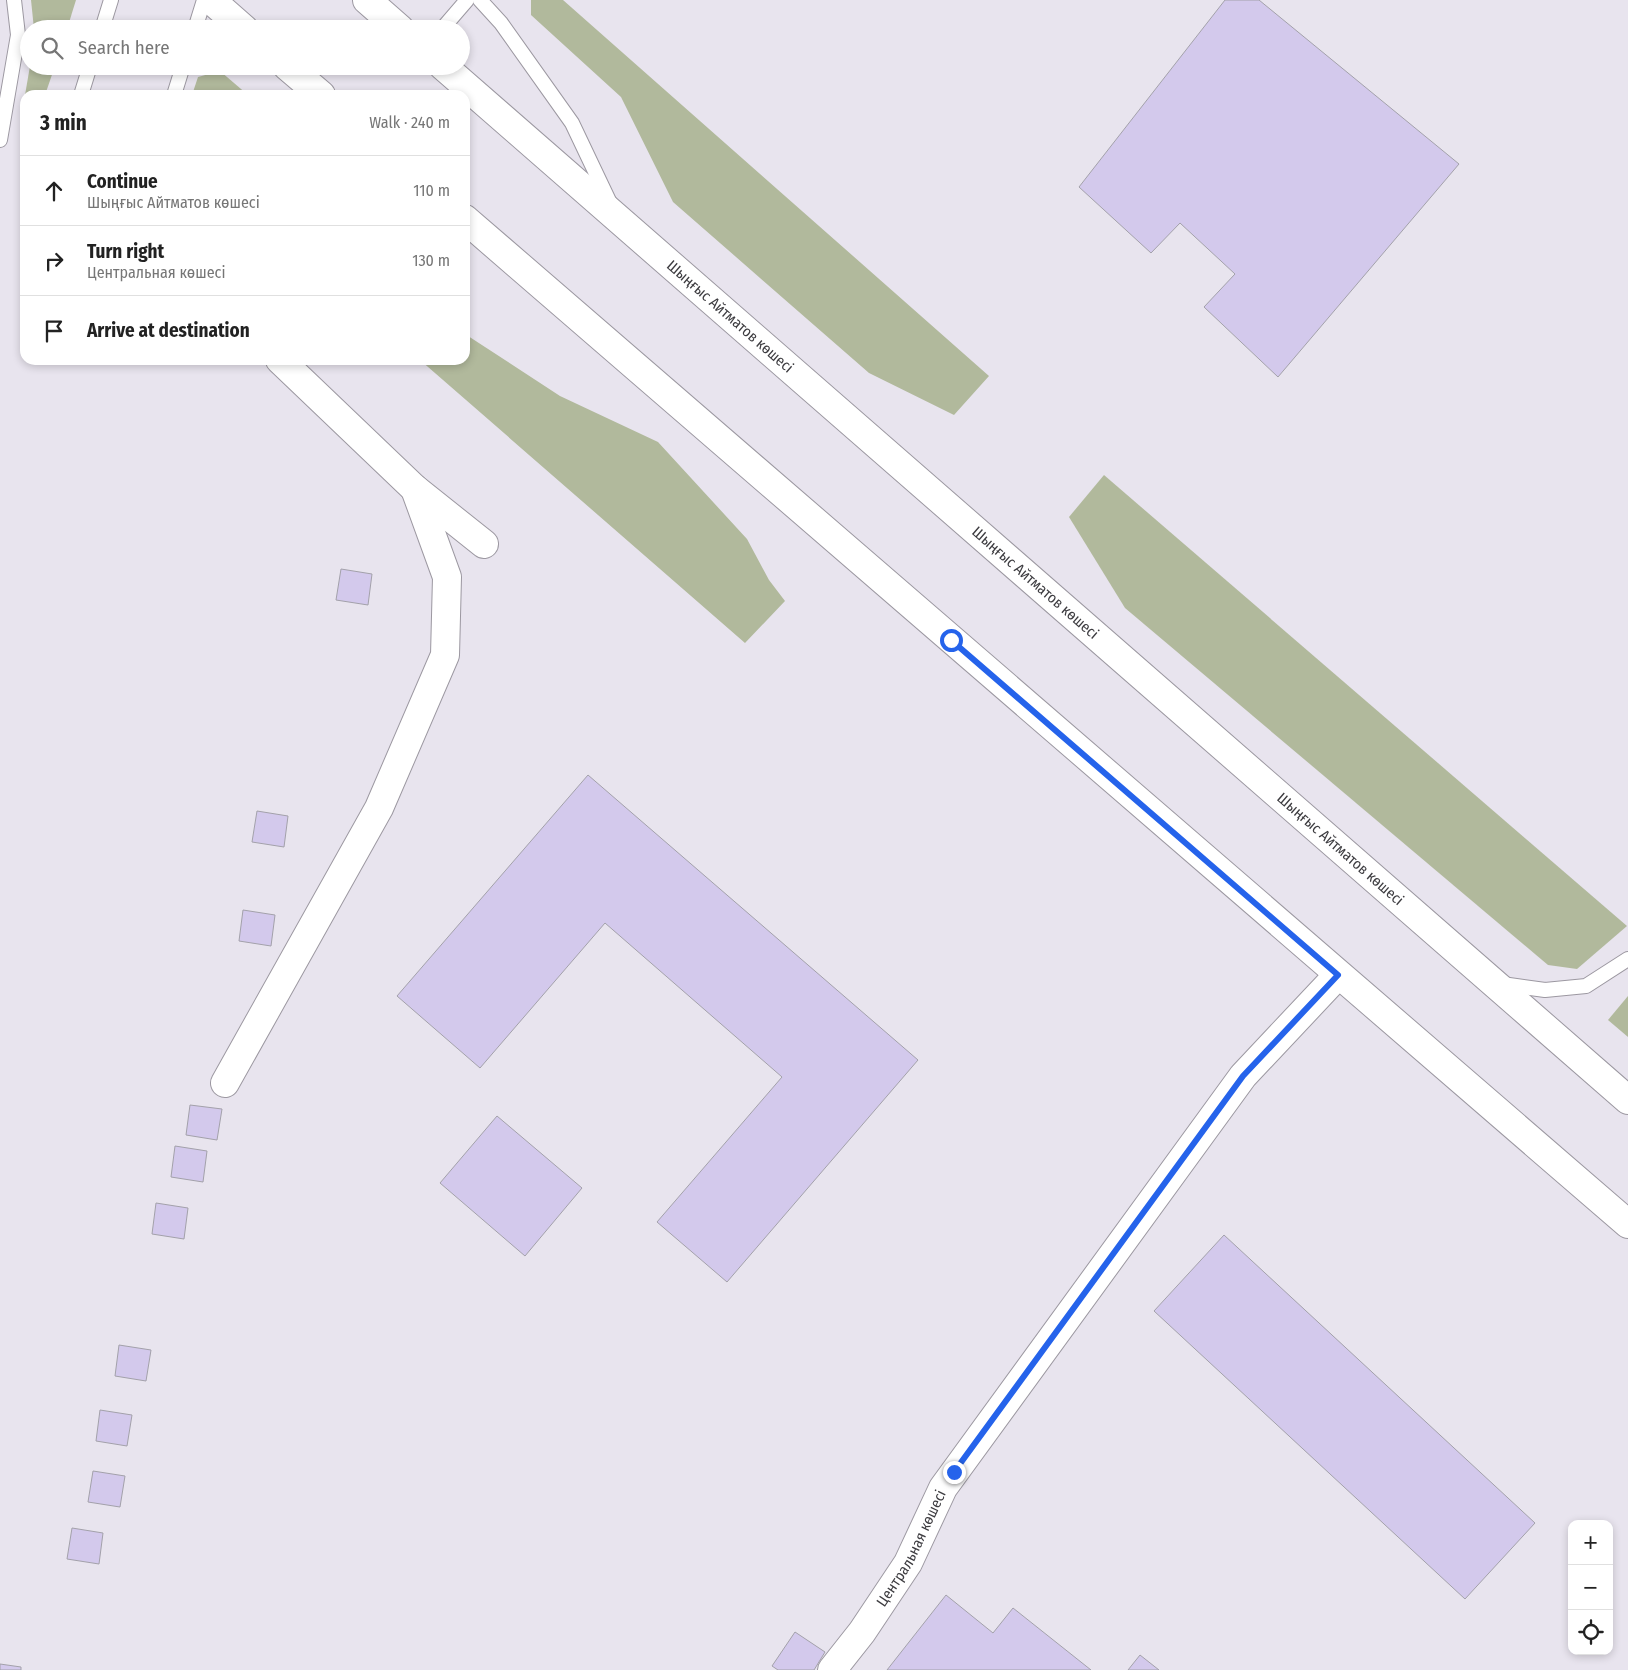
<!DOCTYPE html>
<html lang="en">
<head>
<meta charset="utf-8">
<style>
  body { margin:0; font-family:"Fira Sans Condensed",sans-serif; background:#f6f6f6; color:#222 }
  .controls { position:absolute; right:15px; bottom:15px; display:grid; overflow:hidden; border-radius:10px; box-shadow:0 2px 8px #0003 }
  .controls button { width:45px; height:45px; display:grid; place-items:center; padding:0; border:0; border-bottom:1px solid #e0e0e0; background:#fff; color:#222; font:25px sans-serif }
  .stop { position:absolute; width:15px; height:15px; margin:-11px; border:4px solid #2563eb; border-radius:50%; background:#fff }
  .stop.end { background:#2563eb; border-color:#fff; box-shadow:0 1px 5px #0008 }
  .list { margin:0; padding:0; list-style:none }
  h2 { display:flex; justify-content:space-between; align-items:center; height:65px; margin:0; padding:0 20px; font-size:21px }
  h2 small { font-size:16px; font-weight:400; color:#767676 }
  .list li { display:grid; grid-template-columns:32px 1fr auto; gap:15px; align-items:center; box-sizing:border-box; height:70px; padding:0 20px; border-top:1px solid #e0e0e0 }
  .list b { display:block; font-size:19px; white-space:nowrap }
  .list p { margin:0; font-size:16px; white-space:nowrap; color:#767676 }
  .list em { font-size:16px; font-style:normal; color:#767676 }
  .icon { flex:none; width:28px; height:28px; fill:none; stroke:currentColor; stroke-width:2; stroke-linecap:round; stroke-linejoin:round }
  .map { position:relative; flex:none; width:1628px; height:1670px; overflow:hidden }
  .search { position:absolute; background:#fff; box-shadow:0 2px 8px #0003; left:20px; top:20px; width:450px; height:55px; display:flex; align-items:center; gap:12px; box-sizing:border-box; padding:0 18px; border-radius:28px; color:#767676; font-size:19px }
  .panel { position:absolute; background:#fff; box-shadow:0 2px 8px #0003; left:20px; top:90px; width:450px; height:275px; border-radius:15px }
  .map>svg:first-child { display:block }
</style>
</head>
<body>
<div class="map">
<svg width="1628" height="1670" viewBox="0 0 1628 1670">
  <rect width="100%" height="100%" fill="#e8e4ee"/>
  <g fill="#b1b99c">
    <path d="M31,0H76L67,29H34Z"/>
    <path d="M531,0H563L989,376L954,415L869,373L673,202L621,97L531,15Z"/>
    <path d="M30,66H55L45,95H25Z"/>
    <path d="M220,71L248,95H192L198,77Z"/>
    <path d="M465,334L560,396L658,442L747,539L769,580L785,601L745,643L420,360H465Z"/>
    <path d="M1104,475L1627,926L1577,969L1548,965L1125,608L1069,517Z"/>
    <path d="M1628,996V1037L1608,1020Z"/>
  </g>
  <g fill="#d3c9ec" stroke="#a3a1aa">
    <path d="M1225,0H1259L1459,164L1278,377L1204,307L1235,274L1180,223L1151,253L1079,187Z"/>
    <path d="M341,569L372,574L368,605L336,600Z"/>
    <path d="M588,775L918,1060L727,1282L657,1222L782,1077L605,923L480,1068L397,996Z"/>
    <path d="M257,811L288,816L284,847L252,842Z"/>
    <path d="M243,910L275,915L271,946L239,941Z"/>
    <path d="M190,1105L222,1109L217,1140L186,1135Z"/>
    <path d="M497,1116L582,1188L525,1256L440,1183Z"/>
    <path d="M175,1146L207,1151L203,1182L171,1177Z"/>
    <path d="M156,1203L188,1208L184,1239L152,1234Z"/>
    <path d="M1224,1235L1535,1523L1465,1599L1154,1311Z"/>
    <path d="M119,1345L151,1350L146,1381L115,1376Z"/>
    <path d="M100,1410L132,1415L127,1446L96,1441Z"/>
    <path d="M93,1471L125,1476L120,1507L88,1502Z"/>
    <path d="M72,1528L103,1533L99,1564L67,1559Z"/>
    <path d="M946,1595L993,1633L1013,1608L1091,1670H887Z"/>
    <path d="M795,1632L825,1652L814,1670H778L772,1666Z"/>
    <path d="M1140,1655L1159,1670H1128Z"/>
    <path d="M0,1664L21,1667V1670H0Z"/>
  </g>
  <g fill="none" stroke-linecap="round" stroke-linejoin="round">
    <g stroke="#9c98a1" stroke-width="16">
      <g id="lane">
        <path d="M480,0L501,23L572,123L610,203"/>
        <path d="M102,29L111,0"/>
        <path d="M195,29L204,0"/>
        <path d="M442,29L467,0"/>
        <path d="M81,95L90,66"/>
        <path d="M174,95L183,66"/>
        <path d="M0,140L18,35L14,0"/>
        <path d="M1502,984L1545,990L1586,986L1628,959"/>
      </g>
    </g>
    <g stroke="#9c98a1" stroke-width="30">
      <g id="street">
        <path d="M280,360L415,489L484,544"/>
        <path d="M225,1083L379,808L445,655L447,577L415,489"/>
        <path id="s1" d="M832,1670L862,1632L908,1563L943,1488L1243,1076L1338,975"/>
      </g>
    </g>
    <g stroke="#9c98a1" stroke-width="30">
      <g id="secondary">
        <path d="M211,0L244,29"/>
        <path d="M367,0L400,29"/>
        <path d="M287,66L321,95"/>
        <path id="s2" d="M443,66L1628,1100"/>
        <path d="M465,219L1628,1224"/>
      </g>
    </g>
    <use href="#lane" stroke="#fff" stroke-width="14"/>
    <use href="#street" stroke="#fff" stroke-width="28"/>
    <use href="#secondary" stroke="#fff" stroke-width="28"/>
  </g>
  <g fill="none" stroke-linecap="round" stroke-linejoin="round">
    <path stroke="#2563eb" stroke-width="6" d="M951,640L1338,975L1243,1076L954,1472"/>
  </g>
  <g text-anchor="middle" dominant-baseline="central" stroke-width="4.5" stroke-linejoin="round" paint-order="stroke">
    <g font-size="15" fill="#3d3c40" stroke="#fff">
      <text stroke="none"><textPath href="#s2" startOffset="381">Шыңғыс Айтматов көшесі</textPath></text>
      <text stroke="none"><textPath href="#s2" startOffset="786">Шыңғыс Айтматов көшесі</textPath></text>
      <text stroke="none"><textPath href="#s2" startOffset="1191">Шыңғыс Айтматов көшесі</textPath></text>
      <text stroke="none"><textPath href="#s1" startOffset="146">Центральная көшесі</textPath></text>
    </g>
  </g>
</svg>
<div class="controls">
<button>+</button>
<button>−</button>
<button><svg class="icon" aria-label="locate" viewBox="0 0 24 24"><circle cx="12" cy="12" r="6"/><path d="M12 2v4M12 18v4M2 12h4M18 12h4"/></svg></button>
</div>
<div class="stop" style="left:951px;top:640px"></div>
<div class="stop end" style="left:954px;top:1472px"></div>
<div class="search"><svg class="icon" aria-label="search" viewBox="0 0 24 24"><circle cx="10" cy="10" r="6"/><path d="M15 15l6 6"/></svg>Search here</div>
<section class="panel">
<h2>3 min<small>Walk · 240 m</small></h2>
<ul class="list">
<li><svg class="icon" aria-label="ahead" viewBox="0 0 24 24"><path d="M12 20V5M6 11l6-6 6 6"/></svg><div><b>Continue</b><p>Шыңғыс Айтматов көшесі</p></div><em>110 m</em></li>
<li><svg class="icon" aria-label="right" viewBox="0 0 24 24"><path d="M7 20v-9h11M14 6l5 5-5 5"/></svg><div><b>Turn right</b><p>Центральная көшесі</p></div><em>130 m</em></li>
<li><svg class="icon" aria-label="arrive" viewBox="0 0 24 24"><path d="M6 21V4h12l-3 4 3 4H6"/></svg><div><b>Arrive at destination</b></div></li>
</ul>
</section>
</div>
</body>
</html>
